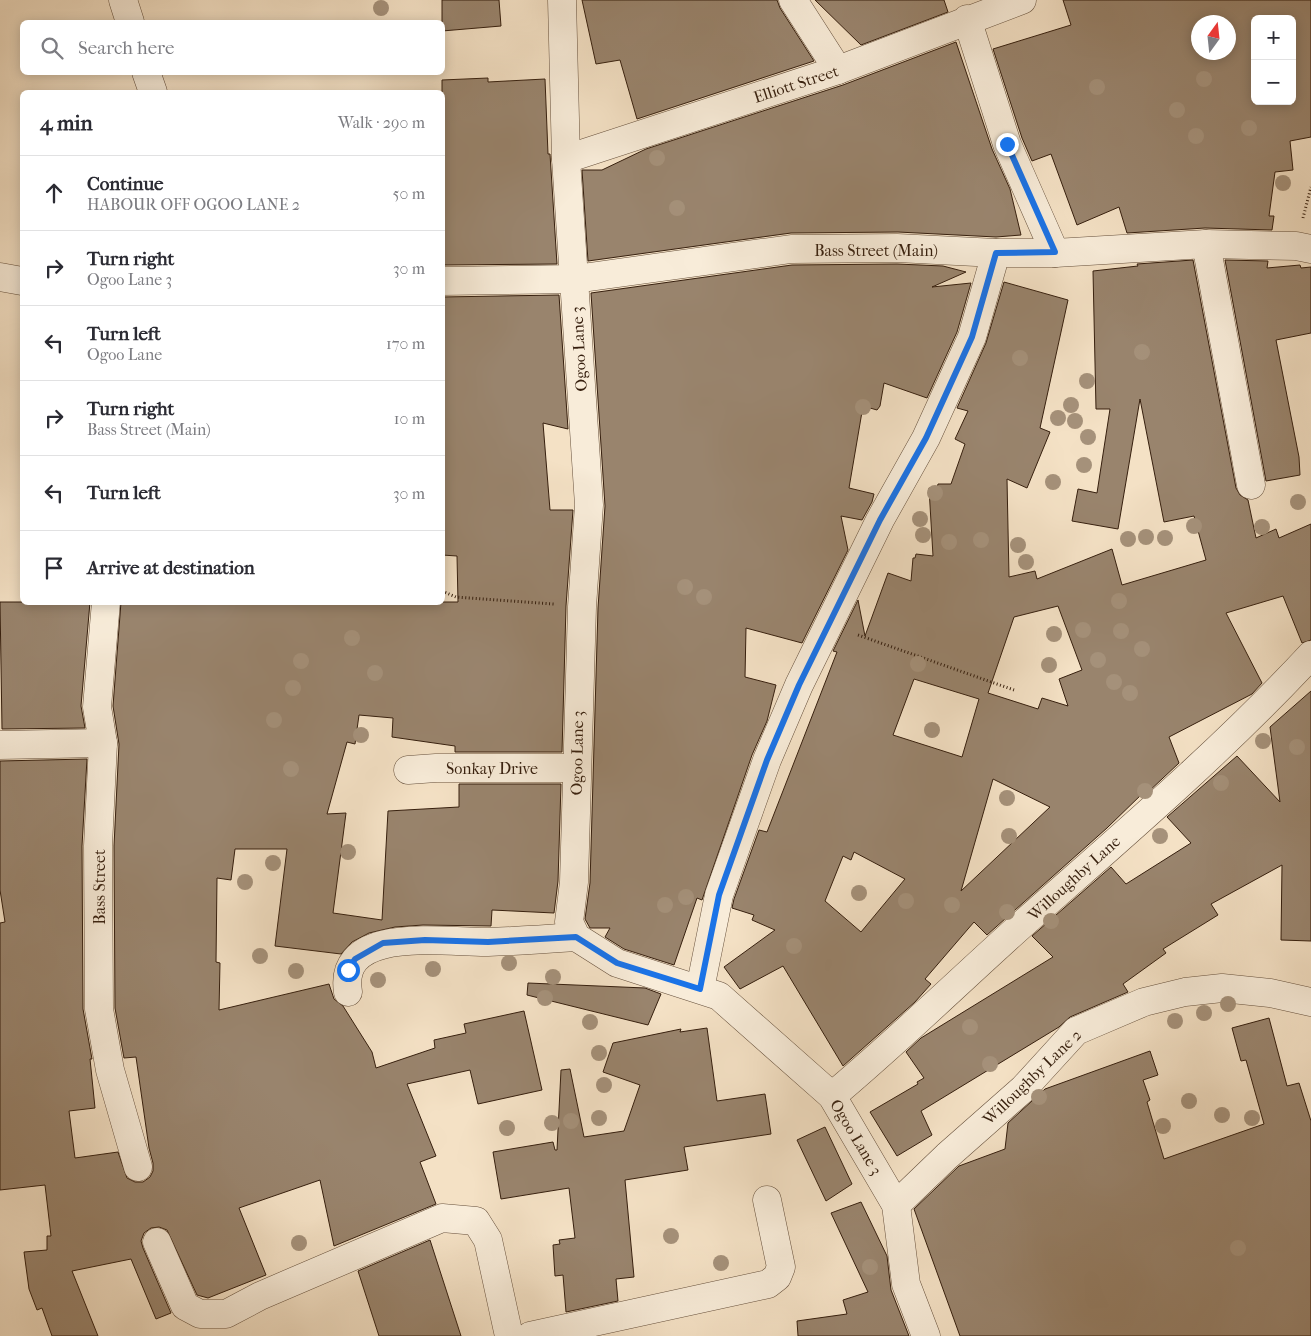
<!DOCTYPE html>
<html lang="en">
<head>
<meta charset="utf-8">
<style>
  body { margin:0; font-family:"IM FELL French Canon",serif; background:#f2f2f3; color:#2b2b33 }
  .controls { position:absolute; right:15px; top:15px; display:grid; overflow:hidden; border-radius:8px; box-shadow:0 2px 12px #0003 }
  .controls button { width:45px; height:45px; display:grid; place-items:center; padding:0; border:0; border-bottom:1px solid #e1e1e2; background:#fff; color:#2b2b33; font:25px sans-serif }
  .compass { position:absolute; left:1191px; top:15px; width:45px; height:45px; border-radius:50%; background:#fff; box-shadow:0 2px 12px #0003; rotate:15deg }
  .stop { position:absolute; width:15px; height:15px; margin:-11px; border:4px solid #1a73e8; border-radius:50%; background:#fff }
  .stop.end { background:#1a73e8; border-color:#fff; box-shadow:0 1px 5px #0008 }
  .list { margin:0; padding:0; list-style:none }
  h2 { display:flex; justify-content:space-between; align-items:center; height:65px; margin:0; padding:0 20px; font-size:21px }
  h2 small { font-size:16px; font-weight:400; color:#7c7c81 }
  .list li { display:grid; grid-template-columns:32px 1fr auto; gap:15px; align-items:center; box-sizing:border-box; height:75px; padding:0 20px; border-top:1px solid #e1e1e2 }
  .list b { display:block; font-size:19px; white-space:nowrap }
  .list p { margin:0; font-size:16px; white-space:nowrap; color:#7c7c81 }
  .list em { font-size:16px; font-style:normal; color:#7c7c81 }
  .icon { flex:none; width:28px; height:28px; fill:none; stroke:currentColor; stroke-width:2; stroke-linecap:round; stroke-linejoin:round }
  .map { position:relative; flex:none; width:1311px; height:1336px; overflow:hidden }
  .search { position:absolute; background:#fff; box-shadow:0 2px 12px #0003; left:20px; top:20px; width:425px; height:55px; display:flex; align-items:center; gap:12px; box-sizing:border-box; padding:0 18px; border-radius:8px; color:#7c7c81; font-size:19px }
  .panel { position:absolute; background:#fff; box-shadow:0 2px 12px #0003; left:20px; top:90px; width:425px; height:515px; border-radius:8px }
  .map>svg:first-child { display:block }
</style>
</head>
<body>
<div class="map">
<svg width="1311" height="1336" viewBox="0 0 1311 1336">
  <rect width="100%" height="100%" fill="#f4e1c5"/>
  <filter id="stains"><feTurbulence type="fractalNoise" baseFrequency=".004" numOctaves="4"/><feColorMatrix values="0 0 0 0 .2 0 0 0 0 .09 0 0 0 0 .02 0 0 0 .5 -.17"/></filter>
  <radialGradient id="worn" r=".72"><stop offset=".6" stop-color="#630" stop-opacity="0"/><stop offset="1" stop-color="#630" stop-opacity=".3"/></radialGradient>
  <g fill="#99846d" stroke="#361f0e" fill-rule="evenodd">
    <path d="M442,0H499L501,26L442,31Z"/>
    <path d="M582,0H777L780,8L814,61L637,119L620,60L596,64Z"/>
    <path d="M815,0H944L948,12L861,45Z"/>
    <path d="M1063,0H1311V137L1290,141L1293,170L1275,172L1269,216H1274L1272,230L1205,228L1127,233L1119,207L1077,225L1051,154L1032,161L1022,138L993,49L1071,25ZM1255,19H1292V101H1255ZM1198,22H1228V52H1198Z"/>
    <path d="M956,42L992,149L1010,189L1021,235L996,237L898,232L791,233L588,261L582,170H602L646,149L843,85Z"/>
    <path d="M488,78V82L545,79L548,154H550L557,264L442,265V80Z"/>
    <path d="M1193,260L1236,488L1240,495L1248,500L1256,538L1276,529L1279,538L1311,524V640L1302,643L1283,596L1226,613L1262,683L1252,694L1169,737L1179,763L1146,794L1144,792L1107,828L987,935L974,922L925,979L931,984L915,1002L843,1066L783,966L740,989L724,967L775,930L752,920L754,915L732,908L734,899L759,830L767,832L837,652L833,651L858,600L865,636L888,573L911,581L913,558H915L916,554L933,556L929,488H937L938,484H951L965,444L955,439L968,411L957,408L986,343L1004,282L1068,300L1040,428L1050,432L1027,488L1007,479L1009,577L1035,571L1037,579L1112,549L1122,585L1206,560L1194,516L1164,522L1140,399L1118,529L1072,521L1078,489L1097,493L1110,409H1096L1093,271L1138,266L1137,264ZM1058,606L1082,670L1059,679L1068,706L1042,698L1038,709L988,693L1014,617ZM914,679L979,699L962,757L893,735ZM993,779L1050,807L961,891ZM854,852L905,879L861,932L825,901L843,856L851,860Z"/>
    <path d="M1225,260L1268,261L1267,268L1300,265L1301,268L1311,267V333L1276,340L1299,457L1300,475L1266,481Z"/>
    <path d="M897,264L943,266L966,272L932,287L971,283L957,332L927,398L884,383L880,406L877,410L863,406L849,488L874,494L872,502L862,520L841,516L848,550L802,643L746,628L745,677L776,685L767,721L752,755L702,900L697,898L674,965L624,949L605,937L610,928H590L585,919L590,883L598,608L605,506L591,293L792,265Z"/>
    <path d="M559,295L568,429L543,423L550,510H573L566,606L562,752H455V746L392,737L393,718L359,715L355,744L347,742L327,814L346,813L333,913L382,920L388,811L459,807V784H561L558,881L554,913L492,910L491,926L423,925L395,927L369,933L352,942L341,954L275,946L287,849H235L231,880L217,878L216,962L220,963L219,1010L329,984L334,999L343,1006L372,1052L376,1068L435,1048L434,1040L466,1033L464,1024L524,1011L542,1090L478,1104L470,1070L407,1084L436,1156L420,1162L436,1204L334,1246L320,1180L239,1208L266,1275L208,1298L197,1295L167,1230L159,1227L151,1228L144,1233L141,1241L143,1248L171,1313L156,1319L131,1259L72,1271L98,1336H52L42,1308L37,1310L29,1289L24,1252L47,1250V1236H51L45,1185L0,1190V923L5,922L0,890V761L87,759L82,846L83,1009L92,1059H90L95,1108L69,1111L75,1158L118,1152L127,1178L135,1182H143L150,1177L153,1171V1163L149,1148L136,1057L124,1058L115,1008L114,846L119,744L113,706L121,602H458L457,556L442,555V297Z"/>
    <path d="M0,602H90L81,706L85,728L2,729Z"/>
    <path d="M1311,691V941L1281,940L1282,865L1211,904L1218,915L1163,949L1166,953L1123,984L1128,992L1070,1017L1059,1027L921,1111L932,1135L897,1156L870,1112L918,1084L917,1082L924,1078L906,1052L921,1038L1053,957L1032,936L1111,867L1126,884L1191,843L1167,817L1237,756L1280,802L1270,727Z"/>
    <path d="M528,983L645,988L661,994L648,1025L527,995Z"/>
    <path d="M1269,1018L1287,1086L1299,1083L1311,1121V1336H960L914,1209L959,1166L1005,1149L1008,1123L1045,1089L1150,1051L1158,1075L1143,1080L1150,1100L1147,1102L1164,1159L1264,1124L1246,1060L1241,1061L1232,1028Z"/>
    <path d="M707,1028L717,1101L765,1094L771,1134L684,1147L688,1170L625,1180L634,1277L616,1279L618,1301L566,1312L563,1275L555,1276L553,1245L560,1244L559,1240L575,1238L569,1188L501,1199L493,1152L553,1142L555,1150H557L561,1070L570,1069L584,1137L624,1131L640,1085L603,1072L613,1043L681,1029L680,1032Z"/>
    <path d="M825,1127L852,1184L826,1201L797,1140Z"/>
    <path d="M861,1202L887,1256L891,1290L909,1336H798L797,1321L847,1314L843,1300L868,1292L831,1213Z"/>
    <path d="M430,1240L461,1336H379L358,1271Z"/>
  </g>
  <g fill="none" stroke-linecap="round" stroke-linejoin="round">
    <g stroke="#66503c" stroke-width="29">
      <g id="minor">
        <path d="M123,0L130,22"/>
        <path d="M562,0L566,159L589,505L582,607L574,882L569,922L576,937L617,963L719,996L832,1096L896,1205L906,1284L926,1336"/>
        <path d="M793,0L838,70"/>
        <path d="M967,19L1007,144L1055,253"/>
        <path d="M146,72L153,92"/>
        <path d="M566,159L838,70L1022,0"/>
        <path d="M1206,244L1251,485"/>
        <path d="M0,277L22,281"/>
        <path d="M442,281L575,279L791,249L897,248L996,253H1055L1206,244L1296,246L1311,249"/>
        <path d="M106,602L97,707L103,743L98,846L99,1009L110,1070L138,1167"/>
        <path d="M0,745L103,743"/>
        <path d="M408,770L436,768H575"/>
        <path d="M700,989L719,895L767,760L799,685L880,520L926,438L972,337L996,253"/>
        <path d="M348,992C337,924 447,943 488,942C517,941 547,939 576,937"/>
        <path d="M832,1096C899,1040 961,979 1026,921C1123,835 1223,750 1311,655"/>
        <path d="M896,1205L947,1156L1023,1089L1076,1031L1144,1002L1185,992L1222,988L1270,993L1311,1002"/>
        <path d="M157,1242L185,1306L200,1314H226L260,1296L442,1218L476,1221L488,1240L509,1336"/>
        <path d="M530,1336L768,1284L777,1277L781,1267L767,1200"/>
      </g>
    </g>
    <g stroke="#361f0e" stroke-width="3" stroke-dasharray="1 2.5" stroke-linecap="butt">
      <path d="M1303,218L1311,187"/>
      <path d="M442,591L456,597L554,604"/>
      <path d="M858,635L1014,690"/>
    </g>
    <use href="#minor" stroke="#f8ecd9" stroke-width="28"/>
  </g>
  <g fill="#a5917a">
    <circle cx="381" cy="8" r="8"/>
    <circle cx="1204" cy="79" r="8"/>
    <circle cx="1097" cy="87" r="8"/>
    <circle cx="1177" cy="110" r="8"/>
    <circle cx="1249" cy="128" r="8"/>
    <circle cx="1196" cy="136" r="8"/>
    <circle cx="657" cy="158" r="8"/>
    <circle cx="1283" cy="183" r="8"/>
    <circle cx="677" cy="208" r="8"/>
    <circle cx="1142" cy="352" r="8"/>
    <circle cx="1020" cy="358" r="8"/>
    <circle cx="1087" cy="381" r="8"/>
    <circle cx="1071" cy="405" r="8"/>
    <circle cx="863" cy="407" r="8"/>
    <circle cx="1058" cy="418" r="8"/>
    <circle cx="1075" cy="421" r="8"/>
    <circle cx="1088" cy="437" r="8"/>
    <circle cx="1084" cy="465" r="8"/>
    <circle cx="1053" cy="482" r="8"/>
    <circle cx="935" cy="493" r="8"/>
    <circle cx="1298" cy="502" r="8"/>
    <circle cx="920" cy="519" r="8"/>
    <circle cx="1194" cy="526" r="8"/>
    <circle cx="1262" cy="527" r="8"/>
    <circle cx="923" cy="535" r="8"/>
    <circle cx="1146" cy="537" r="8"/>
    <circle cx="1165" cy="538" r="8"/>
    <circle cx="1128" cy="539" r="8"/>
    <circle cx="981" cy="540" r="8"/>
    <circle cx="949" cy="542" r="8"/>
    <circle cx="1018" cy="545" r="8"/>
    <circle cx="1026" cy="562" r="8"/>
    <circle cx="685" cy="587" r="8"/>
    <circle cx="704" cy="597" r="8"/>
    <circle cx="1119" cy="601" r="8"/>
    <circle cx="1083" cy="630" r="8"/>
    <circle cx="1121" cy="631" r="8"/>
    <circle cx="1054" cy="634" r="8"/>
    <circle cx="352" cy="638" r="8"/>
    <circle cx="1142" cy="649" r="8"/>
    <circle cx="1098" cy="660" r="8"/>
    <circle cx="301" cy="661" r="8"/>
    <circle cx="918" cy="664" r="8"/>
    <circle cx="1049" cy="665" r="8"/>
    <circle cx="375" cy="673" r="8"/>
    <circle cx="1114" cy="682" r="8"/>
    <circle cx="293" cy="688" r="8"/>
    <circle cx="1130" cy="693" r="8"/>
    <circle cx="274" cy="720" r="8"/>
    <circle cx="932" cy="730" r="8"/>
    <circle cx="361" cy="735" r="8"/>
    <circle cx="1263" cy="741" r="8"/>
    <circle cx="1297" cy="747" r="8"/>
    <circle cx="291" cy="769" r="8"/>
    <circle cx="1221" cy="783" r="8"/>
    <circle cx="1145" cy="791" r="8"/>
    <circle cx="1007" cy="798" r="8"/>
    <circle cx="1009" cy="836" r="8"/>
    <circle cx="1160" cy="836" r="8"/>
    <circle cx="348" cy="852" r="8"/>
    <circle cx="273" cy="863" r="8"/>
    <circle cx="245" cy="882" r="8"/>
    <circle cx="859" cy="893" r="8"/>
    <circle cx="686" cy="897" r="8"/>
    <circle cx="906" cy="901" r="8"/>
    <circle cx="665" cy="905" r="8"/>
    <circle cx="952" cy="905" r="8"/>
    <circle cx="1007" cy="912" r="8"/>
    <circle cx="1051" cy="921" r="8"/>
    <circle cx="794" cy="946" r="8"/>
    <circle cx="260" cy="956" r="8"/>
    <circle cx="509" cy="963" r="8"/>
    <circle cx="433" cy="969" r="8"/>
    <circle cx="296" cy="971" r="8"/>
    <circle cx="553" cy="977" r="8"/>
    <circle cx="378" cy="980" r="8"/>
    <circle cx="545" cy="998" r="8"/>
    <circle cx="1228" cy="1004" r="8"/>
    <circle cx="1204" cy="1013" r="8"/>
    <circle cx="1175" cy="1021" r="8"/>
    <circle cx="590" cy="1022" r="8"/>
    <circle cx="970" cy="1027" r="8"/>
    <circle cx="599" cy="1053" r="8"/>
    <circle cx="990" cy="1064" r="8"/>
    <circle cx="604" cy="1085" r="8"/>
    <circle cx="1039" cy="1097" r="8"/>
    <circle cx="1189" cy="1101" r="8"/>
    <circle cx="1222" cy="1115" r="8"/>
    <circle cx="599" cy="1118" r="8"/>
    <circle cx="1252" cy="1118" r="8"/>
    <circle cx="571" cy="1121" r="8"/>
    <circle cx="552" cy="1123" r="8"/>
    <circle cx="1163" cy="1126" r="8"/>
    <circle cx="507" cy="1128" r="8"/>
    <circle cx="671" cy="1236" r="8"/>
    <circle cx="299" cy="1243" r="8"/>
    <circle cx="1238" cy="1248" r="8"/>
    <circle cx="721" cy="1263" r="8"/>
    <circle cx="870" cy="1267" r="8"/>
  </g>
  <g fill="none" stroke-linecap="round" stroke-linejoin="round">
    <path stroke="#1a73e8" stroke-width="6" d="M348,970L355,959L383,943L425,940L488,942L576,937L617,963L700,989L719,895L767,760L799,685L880,520L926,438L972,337L996,253L1055,252L1007,144"/>
  </g>
  <g text-anchor="middle" dominant-baseline="central" stroke-width="4" stroke-linejoin="round" paint-order="stroke">
    <g font-size="16" fill="#361f0e" stroke="#f8ecd9">
      <text transform="translate(796 84) rotate(-18)">Elliott Street</text>
      <text x="876" y="250">Bass Street (Main)</text>
      <text transform="translate(579 349) rotate(-93)">Ogoo Lane 3</text>
      <text transform="translate(577 753) rotate(-89)">Ogoo Lane 3</text>
      <text x="492" y="768">Sonkay Drive</text>
      <text transform="translate(1074 878) rotate(-42)">Willoughby Lane</text>
      <text transform="translate(99 887) rotate(-90)">Bass Street</text>
      <text transform="translate(1032 1077) rotate(-44)">Willoughby Lane 2</text>
      <text transform="translate(856 1137) rotate(59)">Ogoo Lane 3</text>
    </g>
  </g>
  <rect width="100%" height="100%" filter="url(#stains)"/>
  <rect width="100%" height="100%" fill="url(#worn)"/>
</svg>
<div class="controls">
<button>+</button>
<button>−</button>
</div>
<svg class="compass" viewBox="-18 -18 36 36"><path d="M0-13l5 13h-10z" fill="#e53935"/><path d="M0 13l5-13h-10z" fill="#7c7c81"/></svg>
<div class="stop" style="left:348px;top:970px"></div>
<div class="stop end" style="left:1007px;top:144px"></div>
<div class="search"><svg class="icon" aria-label="search" viewBox="0 0 24 24"><circle cx="10" cy="10" r="6"/><path d="M15 15l6 6"/></svg>Search here</div>
<section class="panel">
<h2>4 min<small>Walk · 290 m</small></h2>
<ul class="list">
<li><svg class="icon" aria-label="ahead" viewBox="0 0 24 24"><path d="M12 20V5M6 11l6-6 6 6"/></svg><div><b>Continue</b><p>HABOUR OFF OGOO LANE 2</p></div><em>50 m</em></li>
<li><svg class="icon" aria-label="right" viewBox="0 0 24 24"><path d="M7 20v-9h11M14 6l5 5-5 5"/></svg><div><b>Turn right</b><p>Ogoo Lane 3</p></div><em>30 m</em></li>
<li><svg class="icon" aria-label="left" viewBox="0 0 24 24"><path d="M17 20v-9H6M10 6l-5 5 5 5"/></svg><div><b>Turn left</b><p>Ogoo Lane</p></div><em>170 m</em></li>
<li><svg class="icon" aria-label="right" viewBox="0 0 24 24"><path d="M7 20v-9h11M14 6l5 5-5 5"/></svg><div><b>Turn right</b><p>Bass Street (Main)</p></div><em>10 m</em></li>
<li><svg class="icon" aria-label="left" viewBox="0 0 24 24"><path d="M17 20v-9H6M10 6l-5 5 5 5"/></svg><div><b>Turn left</b></div><em>30 m</em></li>
<li><svg class="icon" aria-label="arrive" viewBox="0 0 24 24"><path d="M6 21V4h12l-3 4 3 4H6"/></svg><div><b>Arrive at destination</b></div></li>
</ul>
</section>
</div>
</body>
</html>
